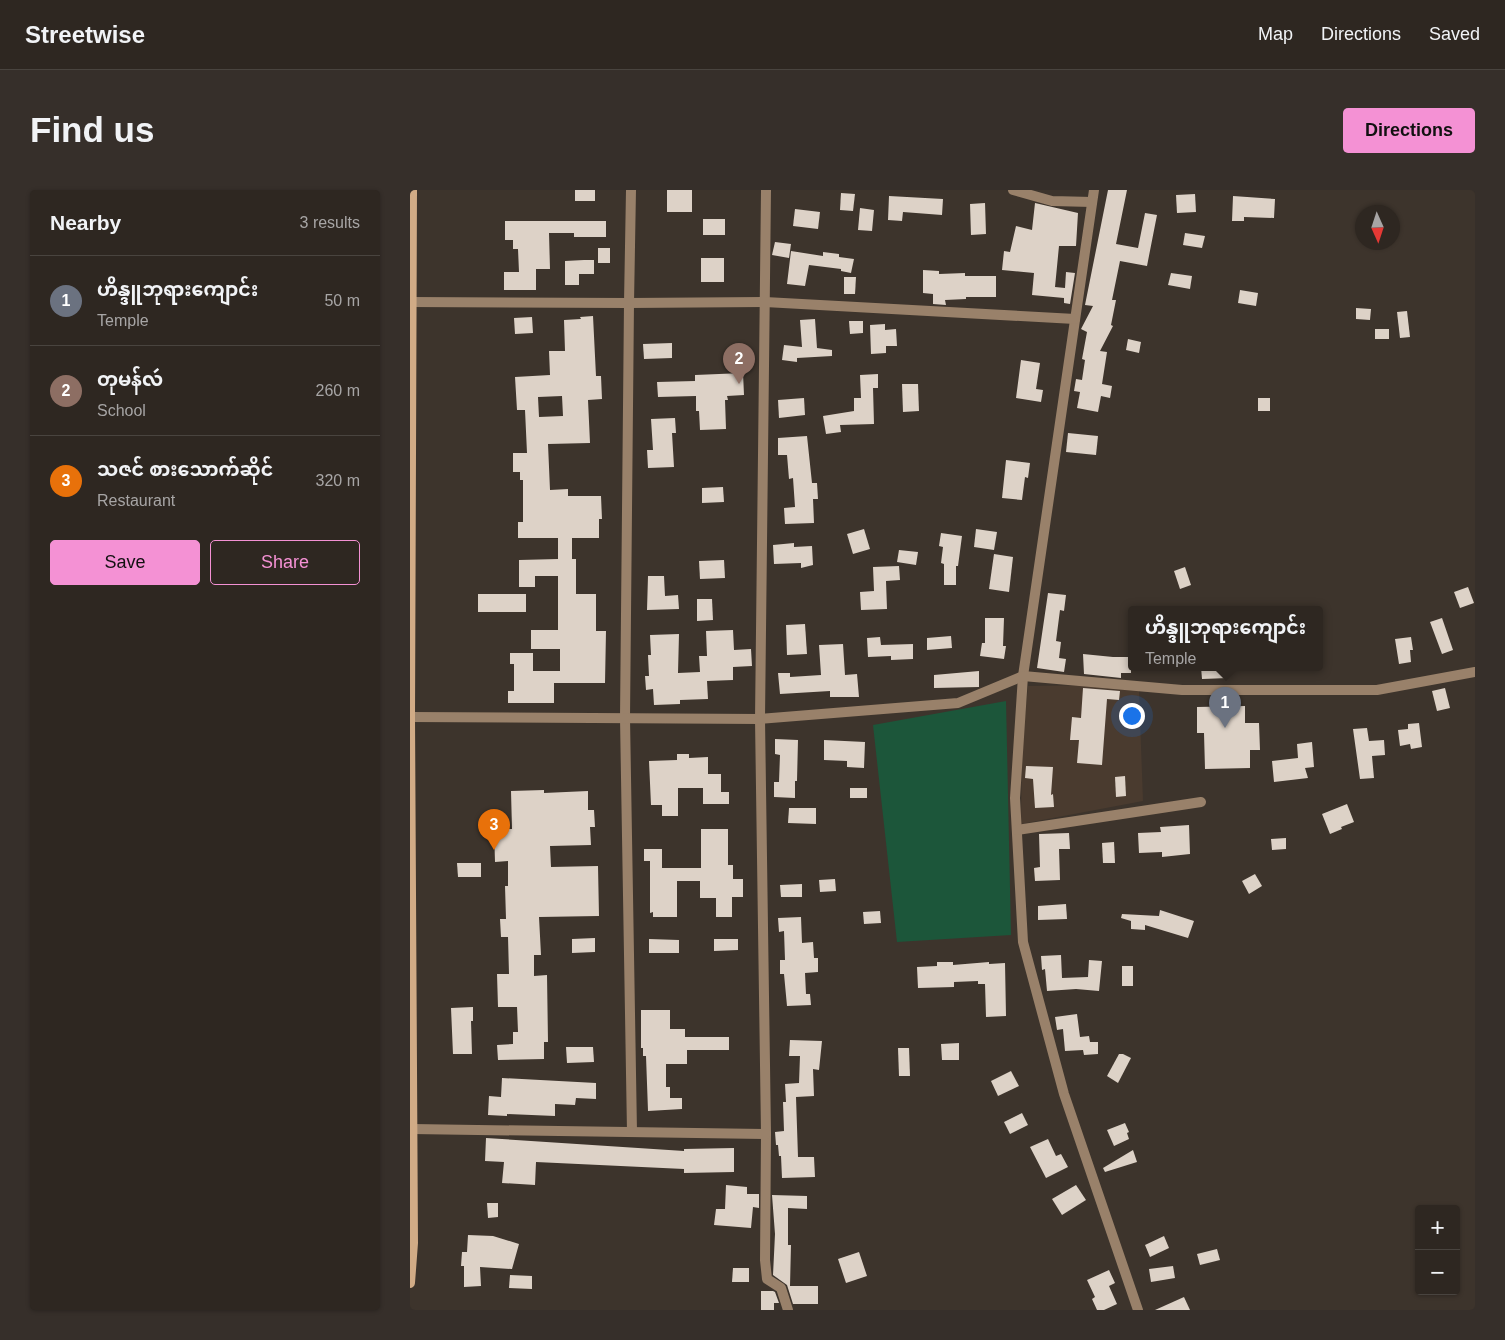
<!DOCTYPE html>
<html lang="en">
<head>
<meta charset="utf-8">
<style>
  body { margin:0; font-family:Helvetica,"Noto Sans Myanmar",sans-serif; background:#362f2a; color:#f1f3f6 }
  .controls { position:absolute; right:15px; bottom:15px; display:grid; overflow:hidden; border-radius:5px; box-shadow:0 1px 4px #0004 }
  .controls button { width:45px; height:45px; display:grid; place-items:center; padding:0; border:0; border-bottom:1px solid #49443f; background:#2e2721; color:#f1f3f6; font:25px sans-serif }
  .compass { position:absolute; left:945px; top:15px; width:45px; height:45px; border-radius:50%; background:#2e2721; box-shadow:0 1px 4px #0004; rotate:177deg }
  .you { position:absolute; left:721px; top:525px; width:18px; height:18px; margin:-12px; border:4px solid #fff; border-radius:50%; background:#1a73e8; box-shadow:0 0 0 8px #1a73e833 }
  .badge { display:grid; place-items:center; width:32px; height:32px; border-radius:50%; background:#f491d4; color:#fff; font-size:16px; font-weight:700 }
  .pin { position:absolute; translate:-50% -41px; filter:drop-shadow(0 1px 2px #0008) }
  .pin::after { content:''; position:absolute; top:26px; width:18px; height:15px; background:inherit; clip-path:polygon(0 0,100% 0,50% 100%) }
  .popup { position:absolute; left:718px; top:416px; width:195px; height:65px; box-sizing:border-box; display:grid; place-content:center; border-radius:5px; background:#2e2721; filter:drop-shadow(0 1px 4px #0005); font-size:16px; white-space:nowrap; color:#a7a5a5 }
  .popup b { font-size:19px; color:#f1f3f6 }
  .popup::after { content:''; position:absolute; left:50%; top:100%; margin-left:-10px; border:10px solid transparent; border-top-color:#2e2721 }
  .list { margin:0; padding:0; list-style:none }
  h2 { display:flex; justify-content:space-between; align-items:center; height:65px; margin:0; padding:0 20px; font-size:21px }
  h2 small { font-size:16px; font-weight:400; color:#a7a5a5 }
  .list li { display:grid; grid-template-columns:32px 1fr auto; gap:15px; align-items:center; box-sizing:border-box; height:90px; padding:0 20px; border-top:1px solid #49443f }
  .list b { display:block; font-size:19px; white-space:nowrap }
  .list p { margin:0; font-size:16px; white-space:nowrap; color:#a7a5a5 }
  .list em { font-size:16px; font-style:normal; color:#a7a5a5 }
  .actions { display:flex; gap:10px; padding:15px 20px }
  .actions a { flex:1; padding:11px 0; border:1px solid #f491d4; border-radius:5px; text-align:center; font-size:18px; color:#f491d4 }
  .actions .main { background:#f491d4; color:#111 }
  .map { position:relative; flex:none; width:1065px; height:1120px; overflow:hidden; border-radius:5px }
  header { display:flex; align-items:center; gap:30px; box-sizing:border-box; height:70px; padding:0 25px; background:#2e2721; border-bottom:1px solid #49443f }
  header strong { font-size:24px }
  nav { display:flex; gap:28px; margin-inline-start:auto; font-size:18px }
  .intro { display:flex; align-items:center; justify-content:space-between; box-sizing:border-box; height:120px; padding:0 30px }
  h1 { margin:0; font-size:35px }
  .button { padding:12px 22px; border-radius:5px; background:#f491d4; color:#111; font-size:18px; font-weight:700 }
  main { display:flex; gap:30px; padding:0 30px }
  aside { flex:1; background:#2e2721; border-radius:5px; box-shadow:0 1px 4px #0004 }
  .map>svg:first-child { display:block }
</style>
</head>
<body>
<header>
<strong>Streetwise</strong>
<nav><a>Map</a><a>Directions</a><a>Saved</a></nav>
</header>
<div class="intro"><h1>Find us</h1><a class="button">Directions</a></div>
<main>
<aside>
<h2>Nearby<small>3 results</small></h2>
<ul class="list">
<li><span class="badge" style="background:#6b7280">1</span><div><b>ဟိန္ဒူဘုရားကျောင်း</b><p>Temple</p></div><em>50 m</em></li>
<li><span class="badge" style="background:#8d6e63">2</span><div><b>တုမန်လဴ</b><p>School</p></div><em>260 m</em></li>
<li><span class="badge" style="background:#e8710a">3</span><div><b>သဇင် စားသောက်ဆိုင်</b><p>Restaurant</p></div><em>320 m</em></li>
</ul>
<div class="actions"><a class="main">Save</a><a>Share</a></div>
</aside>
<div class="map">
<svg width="1065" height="1120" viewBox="0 0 1065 1120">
  <rect width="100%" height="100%" fill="#3d342c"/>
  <path fill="#4a3b2f" d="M698,495L729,500L733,611L611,634L612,556L618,496Z"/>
  <path fill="#1c563a" d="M596,511L601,745L487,752L463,535Z"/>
  <g fill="#ddd2c7" fill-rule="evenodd">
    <rect x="165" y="0" width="20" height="11"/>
    <rect x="257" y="0" width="25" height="22"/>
    <path d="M698,0H717L706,54L728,58L735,23L747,25L737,76L710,71L702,110H706L701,135L703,136L690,161L697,162L692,194L702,196L700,208L691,206L688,222L667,218L670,202L664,201L666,189L672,190L675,170L672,169L677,142L671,139L683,116L675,115Z"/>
    <path d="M431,3L445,4L443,21L430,20Z"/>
    <path d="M785,4L786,22L767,23L766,5Z"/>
    <path d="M479,6L533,9L532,25L493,22L492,31L478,30Z"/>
    <path d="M823,6L865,9L864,28L834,27V31H822Z"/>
    <path d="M575,13L576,44L561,45L560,14Z"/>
    <path d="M625,13L668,23L666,56H649L645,97L655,98L656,82L665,83L660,114L654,113V108L622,105L624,83L592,80L594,61L600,62L606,36L622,40Z"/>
    <path d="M450,18L464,20L462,41L448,40Z"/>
    <path d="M385,19L410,22L408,39L383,36Z"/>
    <rect x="293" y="29" width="22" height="16"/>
    <path d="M95,31H196V47H164V43H139L140,79H126V100H94V82H109L108,59H103V50H95Z"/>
    <path d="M775,43L795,46L792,58L773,55Z"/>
    <path d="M365,52L381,54L379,68L362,65Z"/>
    <rect x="188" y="58" width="12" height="15"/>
    <path d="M381,61L413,66V62L429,64V67L444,69L441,83L431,81V79L399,75L395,96L377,94Z"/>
    <rect x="291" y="68" width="23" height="24"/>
    <path d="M174,70H184V84H169V95H155V71Z"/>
    <path d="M513,80L529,81V84L555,83V86H586V107H556V109L535,110L536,115L523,114V104L513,103Z"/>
    <path d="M761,83L782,86L780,99L758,95Z"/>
    <path d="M434,87H446L445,104H434Z"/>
    <path d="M830,100L848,103L846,116L828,113Z"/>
    <path d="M946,118L961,119L960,130L946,129Z"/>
    <path d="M997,121L1000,147L990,148L987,122Z"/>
    <path d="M183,126L186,186H191L192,209L178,210L180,253L138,254L140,300L158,299V306H191L192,329H189V348H162V369H166V404H186V441H196L195,493H144V513H98V501H104V474H100V463H123V481H150V459H121V440H148V386H125V397H109V370L148,369V348H108V332H113V290H110V282H103V263H117L115,220H107L105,187L140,185L139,161H155L154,130L171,129L170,127ZM152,206L153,226L129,227L128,207Z"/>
    <path d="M122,127L123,143L105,144L104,128Z"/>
    <path d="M405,129L407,158L422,160V166L387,168V172L372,170L374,155L392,157L390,130Z"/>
    <path d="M439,131H453V143L440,144Z"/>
    <path d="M475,134V140L486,139L487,156H476V163L461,164L460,135Z"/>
    <rect x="965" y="139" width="14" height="10"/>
    <path d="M718,149L731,152L729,163L716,160Z"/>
    <path d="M262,153V168L234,169L233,154Z"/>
    <path d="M611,170L630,173L626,199L633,200L631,212L606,208Z"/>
    <path d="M333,183L334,205L317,206L318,210H315L316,239L290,240L289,221H286V206L248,207L247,192L285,191V185Z"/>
    <path d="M468,184V198H463L464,234L430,235L431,242L416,244L413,226L444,221V208H451L450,185Z"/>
    <path d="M492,194H508L509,221L493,222Z"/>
    <path d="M394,208L395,225L369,228L368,210Z"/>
    <rect x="848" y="208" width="12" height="13"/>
    <path d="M265,228L266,243H262L264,277L238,278L237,260H243L241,229Z"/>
    <path d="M658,243L688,246L686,265L656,262Z"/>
    <path d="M397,246L402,293H407L408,309H403L404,333L375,334L374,318L385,317L383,288L379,289L377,265H368V248Z"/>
    <path d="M596,270L620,273L618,288L615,287L612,310L592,308Z"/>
    <path d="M313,297L314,312L292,313V298Z"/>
    <path d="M454,339L460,359L443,364L437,344Z"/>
    <path d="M566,339L587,342L584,360L564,357Z"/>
    <path d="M531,343L552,346L548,376H546V395H534V374L531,373L533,357L529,356Z"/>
    <path d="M384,353V357L402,356L403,375L391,378V373L364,374L363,355Z"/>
    <path d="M489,360L508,362L506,375L487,372Z"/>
    <path d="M584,364L603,367L599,402L579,399Z"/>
    <path d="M314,370L315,388L290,389L289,371Z"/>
    <path d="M489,376L490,390L476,391L477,419L451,420L450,402L464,401L463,377Z"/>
    <path d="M775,377L781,395L770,399L764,381Z"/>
    <path d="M238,386H254L255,406L268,405L269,419L237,420Z"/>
    <path d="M1058,397L1064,413L1050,418L1044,402Z"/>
    <path d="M638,403L656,405L654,421L650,420L646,451L651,452L649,468L656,469L654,482L627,478Z"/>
    <rect x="68" y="404" width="48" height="18"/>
    <path d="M287,409H302L303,430L287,431Z"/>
    <path d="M575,428H594L593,456H596L594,469L570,466L572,453H575Z"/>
    <path d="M1032,428L1043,460L1032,464L1020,432Z"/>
    <path d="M395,434L397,464L377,465L376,435Z"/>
    <path d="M323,440L324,460L341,459L342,476L323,477V490L297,491L298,509L270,510V514L244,515L243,499L236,500L235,486H239L238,465H241L240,445L269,444L268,483L290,482L289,466H297L296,441Z"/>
    <path d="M541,446L542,458L517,460V448Z"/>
    <path d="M470,447L471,455L503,454V469L481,470V466L458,467L457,448Z"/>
    <path d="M1001,447L1003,460H1000L1001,472L989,474L985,449Z"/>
    <path d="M433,454L435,485L447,484L449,507H420V501L370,504L368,483H380V487L411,485L409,455Z"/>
    <path d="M673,464L703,467H721V483H711V488L674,484Z"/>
    <path d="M791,477H817L818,488L792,489Z"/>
    <path d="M569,481V497L524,498V485Z"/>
    <path d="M673,498L710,501L709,510L697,509L692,575L667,573L669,550H660L662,527L671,528Z"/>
    <path d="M1035,498L1040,518L1027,521L1022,501Z"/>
    <path d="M835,516V533H849L850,560H840V578L795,579L794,543H787V517Z"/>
    <path d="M1009,533L1012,557L1001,559L1000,554L990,556L988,540L998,539V534Z"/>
    <path d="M957,538L959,551L974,550L975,565L962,566L964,588L950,589L943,539Z"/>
    <path d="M365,549L388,550L387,591H385V608L364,607V592H369L370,565L365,564Z"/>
    <path d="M414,550L455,552L454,578L437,577V571L414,570Z"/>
    <path d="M902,552L904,577L895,578L898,588L864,592L862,571L888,568L887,554Z"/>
    <path d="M267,564H279V568L298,567V584H311V602H319V614H293V598H268V626H252V615H241L239,571L267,570Z"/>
    <path d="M616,576L643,577L641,605L643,604L644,617L625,618L623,589L615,588Z"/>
    <path d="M715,586L716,606L706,607L705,587Z"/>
    <rect x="440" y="598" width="17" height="10"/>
    <path d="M134,600V603L178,601V620H184L185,637H180L181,655L140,656L141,677L188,676L189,726L129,727L131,765H124V786L137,785L138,852H134V869L88,870L87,855L103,854V842H108L107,817H88L87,784H99L98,747H91L90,729H96L95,696H98V671L85,672L84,639H102L101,601Z"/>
    <path d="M937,614L944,632L931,637L932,639L920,644L912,624Z"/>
    <path d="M379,618H406V634L378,633Z"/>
    <path d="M779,635L780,664L752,667V662L729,663L728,643L751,642L750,637Z"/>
    <path d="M291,639H318V675H323V689H333V707H322V727H306V708H290V691H267V727H243V722L240,723V671H234V659H252V678H291Z"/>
    <path d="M659,643L660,659H649L650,690L625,691L624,678L630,677L629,644Z"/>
    <path d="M876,648V659L862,660L861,649Z"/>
    <path d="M704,652L705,673H693L692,653Z"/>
    <path d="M47,673H71V687H48Z"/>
    <path d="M845,684L852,696L839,704L832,691Z"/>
    <path d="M425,689L426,701L410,702L409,690Z"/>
    <path d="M392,694V707H371L370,695Z"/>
    <path d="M656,714L657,729L628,730V716Z"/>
    <path d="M750,720L784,731L778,748L735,735V740L721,739V731L711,728L712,724L749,726Z"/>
    <path d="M470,721L471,733L454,734L453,722Z"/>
    <path d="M391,727L392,753L403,752L404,768H408V782L395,783L396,804H400L401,815L377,816L374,784H370V770H375L374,741L369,742L368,728Z"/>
    <path d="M185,748V762L162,763V749Z"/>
    <path d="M239,749L269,750V763H239Z"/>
    <path d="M304,749H328V760L304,761Z"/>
    <path d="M651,765L652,788L678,787L679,770L692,771L689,801L666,799L637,801L635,779L632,780L631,766Z"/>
    <path d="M527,772H543V775L579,772V774L595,773L596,826L576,827L575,794H568V791L544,792V797L508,798L507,777L527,776Z"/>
    <rect x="712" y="776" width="11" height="20"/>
    <path d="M63,817V831H61L62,864H43L41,818Z"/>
    <path d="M231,820H260V839H275V847H319V860H277V874H256V897H260V908H272V919L238,921L236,866H233V858H231Z"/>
    <path d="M667,824L670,847L679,846L680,852H688V864L674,865L673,860L655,861L653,839L647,840L645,827Z"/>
    <path d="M380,850L412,851L409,880L403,879L404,906L386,907L388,967H404L405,987L372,988L371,966H369L368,955H366L365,942L374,941L373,912H376L375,894L389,893L390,866H379Z"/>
    <path d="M549,853V870H532L531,854Z"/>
    <path d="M156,857H183L184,872L157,873Z"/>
    <path d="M488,858H499L500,886H489Z"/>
    <path d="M709,864H713L721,868L708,893L697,886Z"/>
    <path d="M601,881L609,896L588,906L581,891Z"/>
    <path d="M92,888L186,893V909L166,908L165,915L145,914V926L97,924V926L78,925L79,906L91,907Z"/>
    <path d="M612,923L618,935L600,944L594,932Z"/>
    <path d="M715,933L719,942L717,943L719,949L704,956L697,940Z"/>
    <path d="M76,948L274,961V959L324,958V982L274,983V979L126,972L125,995L92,993L94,972L75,971Z"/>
    <path d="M638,949L646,966L651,964L658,977L636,988L620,957Z"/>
    <path d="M723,960L727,972L695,982L693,978Z"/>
    <path d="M316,995L337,997V1004H349V1018L343,1017L341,1038L304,1035L306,1019H315Z"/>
    <path d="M666,995L676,1010L652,1025L642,1009Z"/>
    <path d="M362,1005L397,1006V1019L378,1018V1055H381L380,1096H408V1114H383L377,1095L363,1085L365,1044Z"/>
    <path d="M77,1013H88V1027L78,1028Z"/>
    <path d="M58,1045L83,1046L109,1054L102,1079L70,1077L71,1096L54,1097V1076H51L52,1062H57Z"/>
    <path d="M754,1046L759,1058L740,1067L735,1055Z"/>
    <path d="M807,1059L810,1070L790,1075L787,1064Z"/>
    <path d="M449,1062L457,1086L436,1093L428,1069Z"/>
    <path d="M763,1076L765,1088L741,1092L739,1079Z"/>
    <path d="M323,1078H339V1092H322Z"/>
    <path d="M699,1080L705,1093L699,1096L707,1114L694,1120H687L682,1109L685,1107L677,1090Z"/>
    <path d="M100,1085L122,1086V1099L99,1098Z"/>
    <path d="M351,1101H363L365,1102L369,1113H364V1120H351Z"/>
    <path d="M774,1107L780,1120H745Z"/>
  </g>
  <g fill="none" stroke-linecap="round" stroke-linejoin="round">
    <g stroke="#99816a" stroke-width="10">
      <path d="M221,0L219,113L215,528L222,942"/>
      <path d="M356,0L350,529L356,944L355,1070L357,1089L371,1098L378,1120"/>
      <path d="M603,0L642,11L682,12"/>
      <path d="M684,0L613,486L605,608L613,752L654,904L728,1120"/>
      <path d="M0,112L219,113L355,112L665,129"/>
      <path d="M0,527L350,529L548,513L613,486L772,500H967L1065,482"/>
      <path d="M607,640L791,612"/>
      <path d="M2,939L356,944"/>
    </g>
    <path stroke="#d1ab86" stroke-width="10" d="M0,1093L3,1053L0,527L2,0"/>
  </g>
</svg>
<div class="controls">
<button>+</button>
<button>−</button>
</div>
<svg class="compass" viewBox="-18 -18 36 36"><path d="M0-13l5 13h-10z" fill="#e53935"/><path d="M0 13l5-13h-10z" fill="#a7a5a5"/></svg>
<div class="you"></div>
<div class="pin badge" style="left:815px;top:538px;background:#6b7280">1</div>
<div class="popup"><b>ဟိန္ဒူဘုရားကျောင်း</b>Temple</div>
<div class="pin badge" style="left:329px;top:194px;background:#8d6e63">2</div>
<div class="pin badge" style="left:84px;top:660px;background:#e8710a">3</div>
</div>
</main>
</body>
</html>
